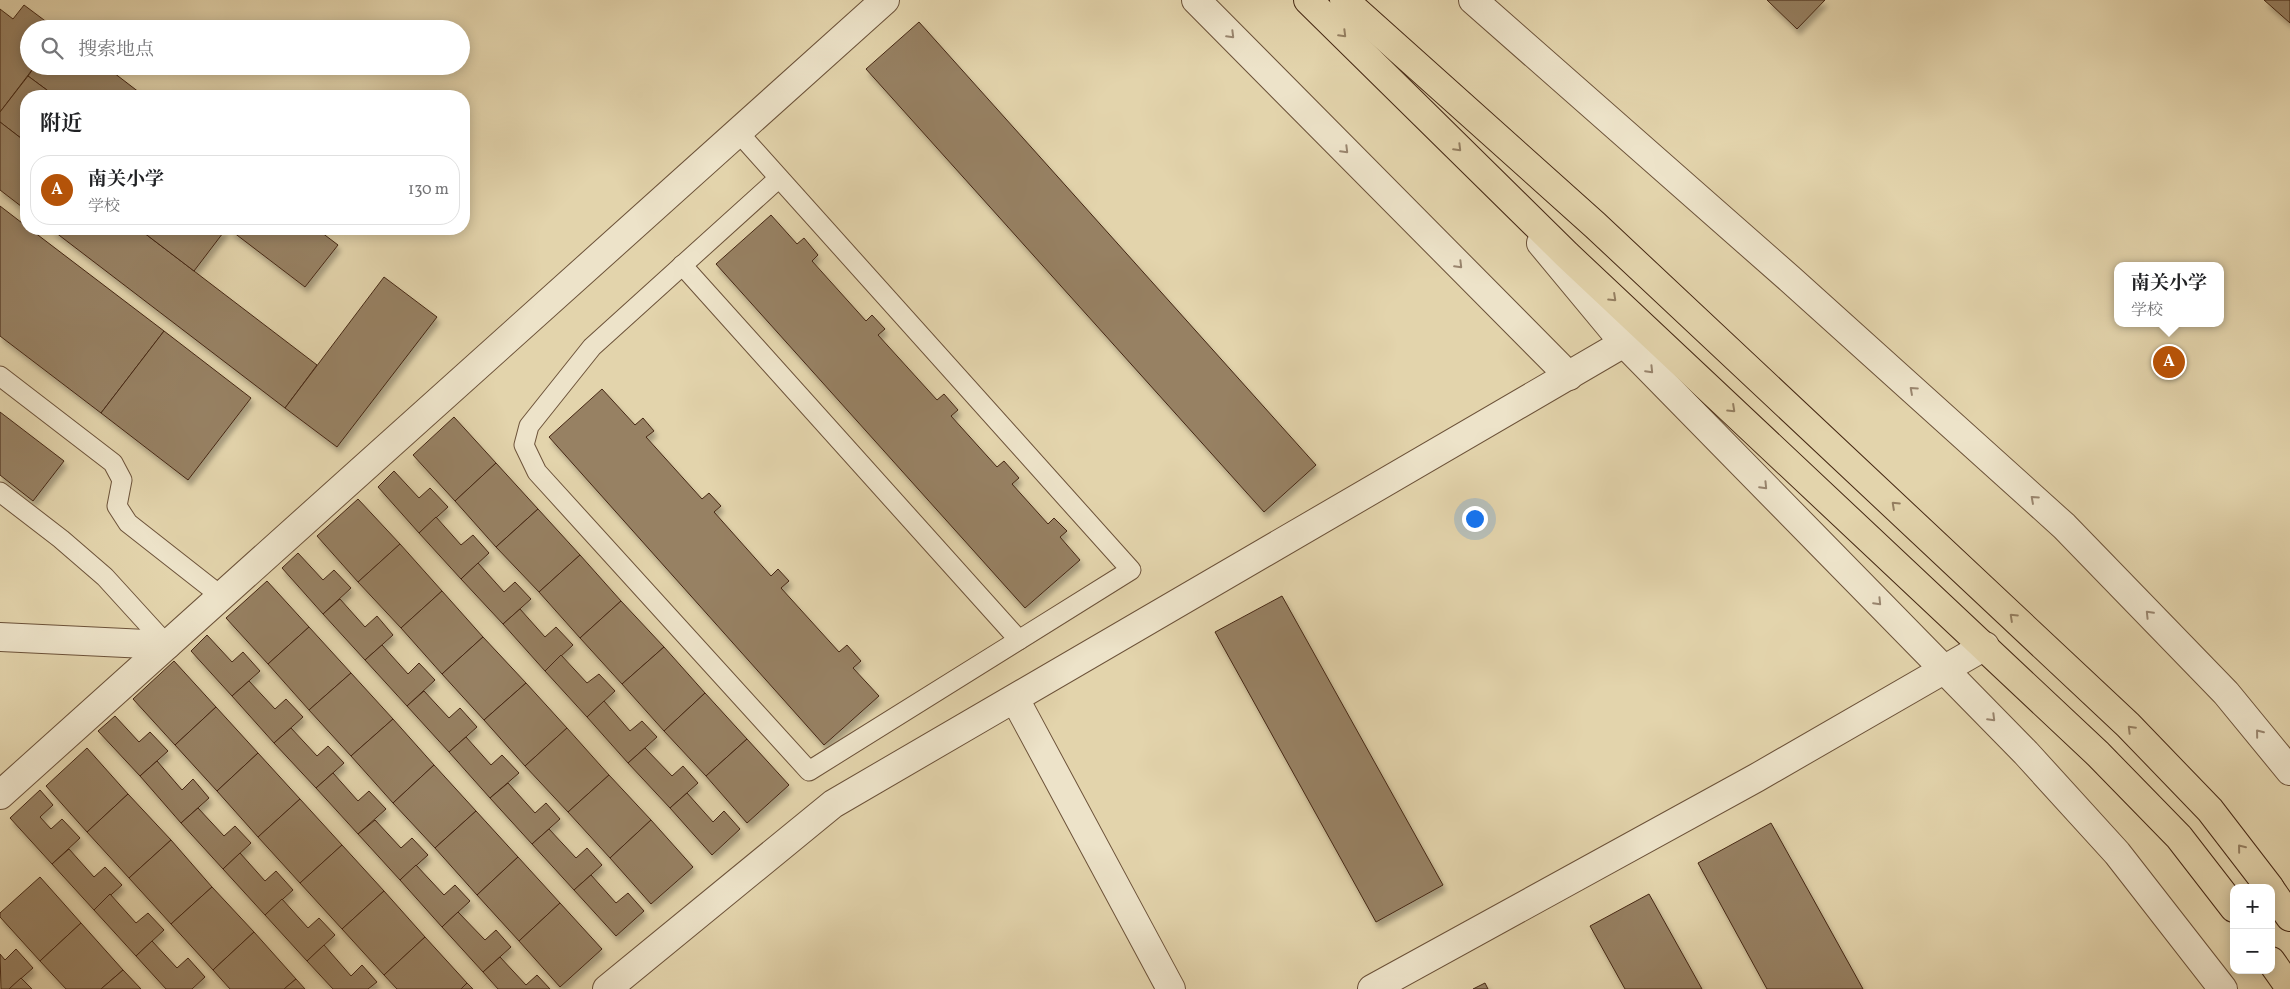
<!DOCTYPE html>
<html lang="zh">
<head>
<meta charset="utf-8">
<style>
  body { margin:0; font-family:Vollkorn,"Noto Serif SC",serif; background:#f2f2f2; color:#202124 }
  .controls { position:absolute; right:15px; bottom:15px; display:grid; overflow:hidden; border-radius:10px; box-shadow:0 2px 12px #0003 }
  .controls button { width:45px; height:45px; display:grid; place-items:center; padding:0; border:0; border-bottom:1px solid #e0e0e0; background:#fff; color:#202124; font:25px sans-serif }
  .you { position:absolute; left:1474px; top:518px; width:18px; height:18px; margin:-12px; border:4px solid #fff; border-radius:50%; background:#1a73e8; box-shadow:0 0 0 8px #1a73e833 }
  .badge { display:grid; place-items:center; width:32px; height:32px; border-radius:50%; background:#b45309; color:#fff; font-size:16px; font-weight:700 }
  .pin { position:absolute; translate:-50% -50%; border:2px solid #fff; box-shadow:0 1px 5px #0006 }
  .popup { position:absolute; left:2114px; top:262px; width:110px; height:65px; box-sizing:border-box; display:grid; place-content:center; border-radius:10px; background:#fff; filter:drop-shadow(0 1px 4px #0005); font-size:16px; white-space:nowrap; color:#757577 }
  .popup b { font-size:19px; color:#202124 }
  .popup::after { content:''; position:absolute; left:50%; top:100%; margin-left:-10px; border:10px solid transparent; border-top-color:#fff }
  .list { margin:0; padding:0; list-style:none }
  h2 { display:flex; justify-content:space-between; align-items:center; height:65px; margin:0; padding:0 20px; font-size:21px }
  h2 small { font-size:16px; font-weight:400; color:#757577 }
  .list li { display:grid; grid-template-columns:32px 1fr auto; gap:15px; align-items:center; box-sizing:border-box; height:70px; margin:0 10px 10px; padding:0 10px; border:1px solid #e0e0e0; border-radius:20px }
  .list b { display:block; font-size:19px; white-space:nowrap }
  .list p { margin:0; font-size:16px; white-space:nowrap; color:#757577 }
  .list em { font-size:16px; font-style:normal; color:#757577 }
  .icon { flex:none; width:28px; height:28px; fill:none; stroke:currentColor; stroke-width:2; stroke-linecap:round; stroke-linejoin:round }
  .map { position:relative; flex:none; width:2290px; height:989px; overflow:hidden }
  .search { position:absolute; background:#fff; box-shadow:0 2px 12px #0003; left:20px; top:20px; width:450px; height:55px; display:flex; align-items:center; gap:12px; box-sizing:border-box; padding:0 18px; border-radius:28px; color:#757577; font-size:19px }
  .panel { position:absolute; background:#fff; box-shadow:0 2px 12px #0003; left:20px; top:90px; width:450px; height:145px; border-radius:20px }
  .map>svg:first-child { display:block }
</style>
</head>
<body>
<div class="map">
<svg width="2290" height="989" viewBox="0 0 2290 989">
  <defs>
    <filter id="shadow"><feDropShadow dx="3" dy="5.5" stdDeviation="2.5" flood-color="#0004"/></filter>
  </defs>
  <rect width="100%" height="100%" fill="#e3d4ac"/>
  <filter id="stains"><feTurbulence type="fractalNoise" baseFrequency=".004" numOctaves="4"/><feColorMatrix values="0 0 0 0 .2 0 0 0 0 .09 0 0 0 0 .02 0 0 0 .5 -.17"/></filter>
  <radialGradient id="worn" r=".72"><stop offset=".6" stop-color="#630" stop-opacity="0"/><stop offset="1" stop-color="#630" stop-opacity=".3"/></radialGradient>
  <g fill="#978163" stroke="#452713" filter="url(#shadow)">
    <path d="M1767,0H1825L1797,29Z"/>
    <path d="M2264,0H2290V23Z"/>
    <path d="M24,5L56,29H29V66H35L0,112V9L13,19Z"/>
    <path d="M919,22L1316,465L1264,512L866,69Z"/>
    <path d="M35,66H105L144,96H55L28,76Z"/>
    <path d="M28,76L55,96H26V142L0,122V112Z"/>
    <path d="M0,122L26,142V210L0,190Z"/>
    <path d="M0,206L26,226V229H30L164,331L101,413L0,336Z"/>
    <path d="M771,215L797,244L804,238L818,255L812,261L866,321L872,315L885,329L878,335L937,400L944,394L958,410L951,416L997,467L1004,461L1019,478L1012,484L1048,524L1054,518L1067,531L1060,537L1080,560L1025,608L716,264Z"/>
    <path d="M51,229H139L317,365L285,408Z"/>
    <path d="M139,229H226L194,271Z"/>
    <path d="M229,229H317L338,245L305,287Z"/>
    <path d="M384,277L437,317L337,447L285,408Z"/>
    <path d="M164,331L251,398L188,480L101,413Z"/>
    <path d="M602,389L635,425L643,418L654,431L646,437L702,499L709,493L721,506L714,512L771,576L778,569L789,581L781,588L839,652L847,645L861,661L853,668L879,696L824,745L549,437Z"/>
    <path d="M0,412L64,461L33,501L0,475Z"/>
    <path d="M454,417L496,463L455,501L413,455Z"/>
    <path d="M496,463L538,509L496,547L455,501Z"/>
    <path d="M394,471L419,498L430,488L448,507L419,533L378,487Z"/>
    <path d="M358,499L400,544L358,582L317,536Z"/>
    <path d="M538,509L580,555L539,592L496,547Z"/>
    <path d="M436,517L461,545L473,535L489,553L461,579L419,533Z"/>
    <path d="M400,544L442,591L401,628L358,582Z"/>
    <path d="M298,553L323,580L334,570L351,588L323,614L282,568Z"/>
    <path d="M580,555L621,601L580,638L539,592Z"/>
    <path d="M478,563L504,592L515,582L531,599L503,624L461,579Z"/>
    <path d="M267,581L309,627L268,664L226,618Z"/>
    <path d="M442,591L483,637L442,674L401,628Z"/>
    <path d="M1282,596L1443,885L1376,922L1215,632Z"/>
    <path d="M340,599L365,627L377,616L393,635L365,660L323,614Z"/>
    <path d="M621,601L664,647L622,684L580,638Z"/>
    <path d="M520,609L545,637L556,627L573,645L545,671L503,624Z"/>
    <path d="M309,627L351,673L309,710L268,664Z"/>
    <path d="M207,635L232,662L243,652L260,671L232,696L191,651Z"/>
    <path d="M483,637L526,683L484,720L442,674Z"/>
    <path d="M382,645L408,674L419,663L435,680L407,706L365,660Z"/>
    <path d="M664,647L705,693L664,731L622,684Z"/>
    <path d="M561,655L587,683L599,674L615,691L587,717L545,671Z"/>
    <path d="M174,661L216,707L175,745L133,699Z"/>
    <path d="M351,673L393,719L351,756L309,710Z"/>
    <path d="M249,681L275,709L286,699L303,717L274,743L232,696Z"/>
    <path d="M526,683L567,728L525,766L484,720Z"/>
    <path d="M424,691L449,718L460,708L477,727L449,752L407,706Z"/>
    <path d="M705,693L747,739L706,776L664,731Z"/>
    <path d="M604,701L630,731L642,721L657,737L628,763L587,717Z"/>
    <path d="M216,707L258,753L217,791L175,745Z"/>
    <path d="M115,716L139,742L150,732L168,751L140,776L98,731Z"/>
    <path d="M393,719L434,765L393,803L351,756Z"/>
    <path d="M291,728L317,756L328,746L344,763L316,788L274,743Z"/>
    <path d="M567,728L609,775L568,812L525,766Z"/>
    <path d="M466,737L491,765L502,755L519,773L490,798L449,752Z"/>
    <path d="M747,739L789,785L747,823L706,776Z"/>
    <path d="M87,748L128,794L87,832L46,786Z"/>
    <path d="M645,748L672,776L683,766L698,783L670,808L628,763Z"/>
    <path d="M258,753L300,799L258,837L217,791Z"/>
    <path d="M157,761L182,790L193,779L209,798L181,823L140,776Z"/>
    <path d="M434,765L476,811L435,848L393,803Z"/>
    <path d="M333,773L358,801L369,791L386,809L358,834L316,788Z"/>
    <path d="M609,775L651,820L610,858L568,812Z"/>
    <path d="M508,783L535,813L546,803L560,819L532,844L490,798Z"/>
    <path d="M40,790L53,805L40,817L51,829L62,819L80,838L52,864L10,818Z"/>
    <path d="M687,793L713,822L724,811L740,829L712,855L670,808Z"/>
    <path d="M128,794L171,840L129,878L87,832Z"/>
    <path d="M300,799L342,845L300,883L258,837Z"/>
    <path d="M198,808L224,836L235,826L251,843L223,869L181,823Z"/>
    <path d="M476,811L518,857L477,895L435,848Z"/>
    <path d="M375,820L401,848L412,838L428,855L400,880L358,834Z"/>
    <path d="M651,820L693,867L651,904L610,858Z"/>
    <path d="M1771,823L1863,989H1767L1698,863Z"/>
    <path d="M549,829L576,858L587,848L602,865L574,890L532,844Z"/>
    <path d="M171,840L212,887L171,924L129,878Z"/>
    <path d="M342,845L384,891L342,929L300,883Z"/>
    <path d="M69,849L94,877L105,867L122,885L94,910L52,864Z"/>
    <path d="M240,853L265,881L276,871L293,890L265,915L223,869Z"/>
    <path d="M518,857L560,903L519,941L477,895Z"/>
    <path d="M416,865L444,895L455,885L470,901L442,927L400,880Z"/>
    <path d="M591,875L616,903L628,893L644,911L616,936L574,890Z"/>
    <path d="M40,877L81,923L40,961L0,917V913Z"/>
    <path d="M212,887L254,932L213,970L171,924Z"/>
    <path d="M384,891L425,937L384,975L342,929Z"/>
    <path d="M110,894L136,923L148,913L164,930L136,956L94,910Z"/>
    <path d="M1649,894L1702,989H1625L1590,926Z"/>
    <path d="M282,899L308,928L319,918L335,935L307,961L265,915Z"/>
    <path d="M560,903L602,949L560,987L519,941Z"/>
    <path d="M458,912L485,940L496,930L511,947L483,972L442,927Z"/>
    <path d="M81,923L123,970L101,989H66L40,961Z"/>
    <path d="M254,932L296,979L284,989H230L213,970Z"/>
    <path d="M425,937L467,983L461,989H397L384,975Z"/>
    <path d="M152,941L177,968L188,958L205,977L192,989H166L136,956Z"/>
    <path d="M324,945L351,976L362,965L377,982L368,989H333L307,961Z"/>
    <path d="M16,949L33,968L9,989H1L0,954L5,960Z"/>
    <path d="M500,957L526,985L537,975L550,989H498L483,972Z"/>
    <path d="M123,970L141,989H101Z"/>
    <path d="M21,978L32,989H9Z"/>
    <path d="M296,979L305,989H284Z"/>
    <path d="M467,983L473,989H461Z"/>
    <path d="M1485,983L1488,989H1473Z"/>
  </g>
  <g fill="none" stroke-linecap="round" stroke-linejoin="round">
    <g stroke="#6c5239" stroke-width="21">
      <g id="service">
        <path d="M738,132L1131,570L809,771L537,472L524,445L529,426L592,347L779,178"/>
        <path d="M682,265L1019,640"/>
        <path d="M0,376L113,463L122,480L117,506L128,523L221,596"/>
        <path d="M0,492L61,539L105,577L167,645"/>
      </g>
    </g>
    <g stroke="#6c5239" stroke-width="30">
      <g id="minor">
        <path d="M1196,0L1569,376"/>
        <path d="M1473,0L1790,279L2064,526L2226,693L2290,771"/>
        <path d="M1541,243L1624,343L2026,753L2117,853L2223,989"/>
        <path d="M0,637L167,645"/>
        <path d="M1015,699L1171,989"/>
        <path d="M0,795L885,0"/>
        <path d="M607,989L833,804L1624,343"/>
        <path d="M1372,989L1756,778L1985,646"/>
      </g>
    </g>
    <g stroke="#452713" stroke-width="30">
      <g id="primary">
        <path d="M1308,0L1567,255L2098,754L2179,837L2234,908"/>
        <path d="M1344,0L1595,225L2128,725L2210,810L2270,888"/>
        <path d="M2271,890L2290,917"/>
        <path d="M2271,961L2290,988"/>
      </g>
    </g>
    <use href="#service" stroke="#ede3c9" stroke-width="19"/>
    <use href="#minor" stroke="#ede3c9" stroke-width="28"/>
    <use href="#primary" stroke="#e3d4ac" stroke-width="28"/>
  </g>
  <defs><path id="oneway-chevron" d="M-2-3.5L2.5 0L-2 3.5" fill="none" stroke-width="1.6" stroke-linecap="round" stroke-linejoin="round" transform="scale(1.25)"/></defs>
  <g stroke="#947e60">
    <use href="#oneway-chevron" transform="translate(1343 34) rotate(45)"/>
    <use href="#oneway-chevron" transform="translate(1458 148) rotate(45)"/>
    <use href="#oneway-chevron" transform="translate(1613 298) rotate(43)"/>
    <use href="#oneway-chevron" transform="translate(1732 409) rotate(43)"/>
    <use href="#oneway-chevron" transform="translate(1895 505) rotate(-137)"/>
    <use href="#oneway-chevron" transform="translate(2013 617) rotate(-137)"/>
    <use href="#oneway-chevron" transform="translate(2131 729) rotate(-135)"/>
    <use href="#oneway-chevron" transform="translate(2241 848) rotate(-129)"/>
  </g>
  <g stroke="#99856e">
    <use href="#oneway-chevron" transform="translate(1231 35) rotate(45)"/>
    <use href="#oneway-chevron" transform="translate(1345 150) rotate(45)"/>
    <use href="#oneway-chevron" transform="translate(1459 265) rotate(45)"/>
    <use href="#oneway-chevron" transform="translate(1650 370) rotate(46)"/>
    <use href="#oneway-chevron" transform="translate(1913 390) rotate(-138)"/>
    <use href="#oneway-chevron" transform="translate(1764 486) rotate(46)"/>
    <use href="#oneway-chevron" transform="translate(2034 499) rotate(-138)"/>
    <use href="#oneway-chevron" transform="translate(1878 602) rotate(46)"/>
    <use href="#oneway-chevron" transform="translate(2149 614) rotate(-134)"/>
    <use href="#oneway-chevron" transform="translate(1992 718) rotate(45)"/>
    <use href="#oneway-chevron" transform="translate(2259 733) rotate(-129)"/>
  </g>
  <rect width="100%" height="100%" filter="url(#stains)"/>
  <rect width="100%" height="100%" fill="url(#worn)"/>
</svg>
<div class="controls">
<button>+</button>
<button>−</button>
</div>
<div class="you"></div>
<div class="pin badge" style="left:2169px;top:362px">A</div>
<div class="popup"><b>南关小学</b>学校</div>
<div class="search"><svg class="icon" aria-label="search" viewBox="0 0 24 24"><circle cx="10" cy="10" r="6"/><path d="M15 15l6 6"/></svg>搜索地点</div>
<section class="panel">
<h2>附近<small></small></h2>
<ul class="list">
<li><span class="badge">A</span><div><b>南关小学</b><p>学校</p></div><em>130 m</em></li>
</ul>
</section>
</div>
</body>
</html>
